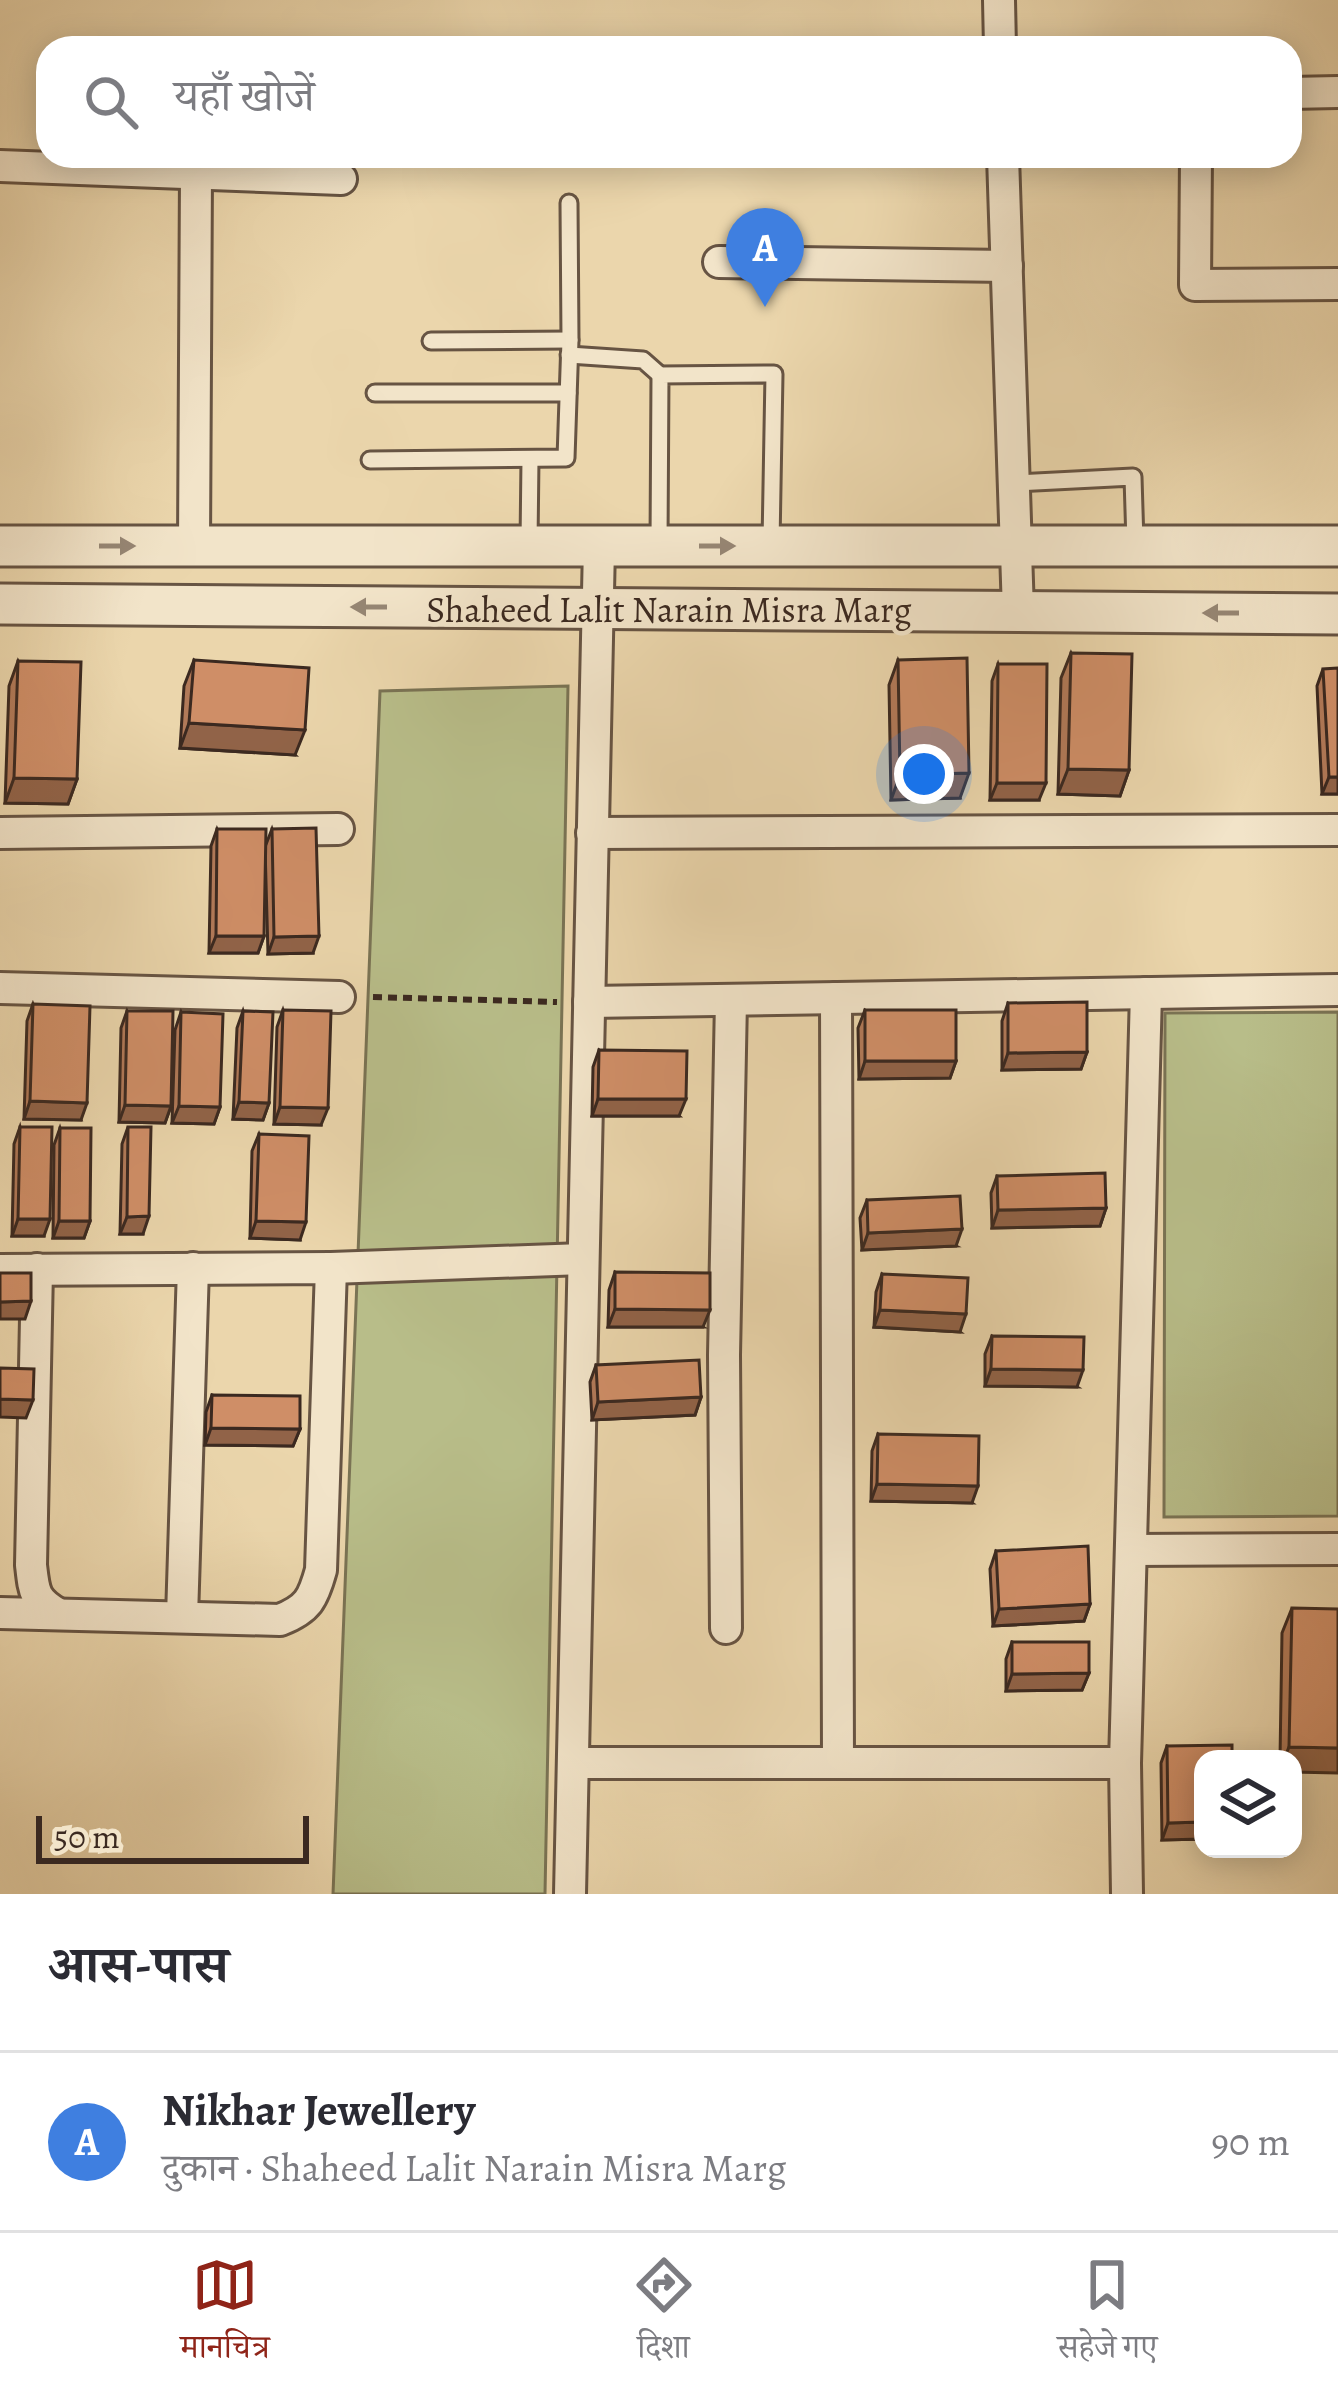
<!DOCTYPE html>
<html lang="hi">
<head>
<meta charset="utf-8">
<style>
  body { margin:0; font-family:Alegreya,"Noto Serif Devanagari",serif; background:#f2f2f3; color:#2b2b33 }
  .controls { position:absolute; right:36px; bottom:36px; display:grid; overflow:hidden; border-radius:24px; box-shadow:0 6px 30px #0003 }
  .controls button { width:108px; height:108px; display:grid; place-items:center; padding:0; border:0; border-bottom:3px solid #e1e1e2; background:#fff; color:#2b2b33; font:60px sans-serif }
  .scale { position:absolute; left:36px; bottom:30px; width:273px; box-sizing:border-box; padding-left:12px; border:6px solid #3b2920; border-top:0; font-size:33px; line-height:42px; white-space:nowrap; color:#3b2920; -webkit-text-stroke:9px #f2e4c9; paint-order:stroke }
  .you { position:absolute; left:924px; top:774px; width:42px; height:42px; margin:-30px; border:9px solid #fff; border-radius:50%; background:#1a73e8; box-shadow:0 0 0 18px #1a73e833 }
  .badge { display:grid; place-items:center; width:78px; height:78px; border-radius:50%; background:#8f2418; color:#fff; font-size:39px; font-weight:700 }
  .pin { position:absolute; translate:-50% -99px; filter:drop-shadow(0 3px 6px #0008) }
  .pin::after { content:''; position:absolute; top:63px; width:42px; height:36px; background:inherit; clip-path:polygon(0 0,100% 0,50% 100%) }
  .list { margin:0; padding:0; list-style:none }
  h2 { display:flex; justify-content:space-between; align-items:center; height:156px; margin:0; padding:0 48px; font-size:51px }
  h2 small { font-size:39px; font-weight:400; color:#7c7c81 }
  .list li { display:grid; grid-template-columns:78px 1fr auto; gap:36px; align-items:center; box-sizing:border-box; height:180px; padding:0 48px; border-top:3px solid #e1e1e2 }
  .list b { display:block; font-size:45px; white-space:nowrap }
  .list p { margin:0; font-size:39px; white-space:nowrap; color:#7c7c81 }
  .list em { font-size:39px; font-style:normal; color:#7c7c81 }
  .icon { flex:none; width:66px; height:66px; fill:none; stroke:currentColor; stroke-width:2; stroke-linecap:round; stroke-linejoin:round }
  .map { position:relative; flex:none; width:1338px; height:1894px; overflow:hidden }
  .search { position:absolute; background:#fff; box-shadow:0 6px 30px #0003; left:36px; right:36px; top:36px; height:132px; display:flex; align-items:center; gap:30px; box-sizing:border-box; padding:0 42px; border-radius:36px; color:#7c7c81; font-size:45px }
  .sheet { height:336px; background:#fff }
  nav { display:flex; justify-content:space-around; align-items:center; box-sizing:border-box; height:168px; border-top:3px solid #e1e1e2; background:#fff; font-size:33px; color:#7c7c81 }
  nav a { display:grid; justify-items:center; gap:6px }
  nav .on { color:#8f2418 }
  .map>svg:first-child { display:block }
</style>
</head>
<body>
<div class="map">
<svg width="1338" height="1894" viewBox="0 0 1338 1894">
  <rect width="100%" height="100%" fill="#ebd6ac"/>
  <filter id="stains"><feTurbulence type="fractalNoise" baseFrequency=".00167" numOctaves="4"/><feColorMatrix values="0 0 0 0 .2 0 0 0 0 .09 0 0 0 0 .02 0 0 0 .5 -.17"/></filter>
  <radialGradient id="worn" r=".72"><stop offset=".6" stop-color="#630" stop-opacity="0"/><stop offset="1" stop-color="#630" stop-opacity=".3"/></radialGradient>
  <g fill="#b8bd89" stroke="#7a7354" stroke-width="3">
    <path d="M568,686L545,1894H333L380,691Z"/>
    <path d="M1338,1012V1516L1164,1517L1165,1013Z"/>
  </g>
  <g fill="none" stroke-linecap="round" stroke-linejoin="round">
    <g stroke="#675443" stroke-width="21">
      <g id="service">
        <path d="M431,341L570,340"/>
        <path d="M569,355L643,360L660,375"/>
        <path d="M375,393H568"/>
        <path d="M370,460L566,458L570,340L569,203"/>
        <path d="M1014,483L1133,477L1135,543"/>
        <path d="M529,543L530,459"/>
        <path d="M659,543L660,375L774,374L771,543"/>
      </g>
    </g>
    <g stroke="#675443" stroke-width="36">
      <g id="minor">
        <path d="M999,0L1000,48"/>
        <path d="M1290,93L1338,92"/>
        <path d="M1003,156L1018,612"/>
        <path d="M1196,156L1195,285L1338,284"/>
        <path d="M0,166L341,179"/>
        <path d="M719,262L1007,266"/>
        <path d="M194,546L196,173"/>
        <path d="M0,833L338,829"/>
        <path d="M592,833L1338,830"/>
        <path d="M0,988L339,997"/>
        <path d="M836,998L838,1761"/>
        <path d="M589,1002L1338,990"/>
        <path d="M331,1268L583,1259"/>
        <path d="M37,1269L31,1565C34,1592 34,1600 58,1614"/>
        <path d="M0,1270L331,1268L321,1570C313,1599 308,1609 280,1620L0,1613"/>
        <path d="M1131,1550L1338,1549"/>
        <path d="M182,1617L193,1268"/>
        <path d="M726,1628L724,1355L731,1000"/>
        <path d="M573,1763H1125"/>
        <path d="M570,1894L599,546"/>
        <path d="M1127,1894L1125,1763L1146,993"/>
      </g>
    </g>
    <g stroke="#675443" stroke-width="45">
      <g id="tertiary">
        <path d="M0,546H1338"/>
        <path d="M0,604L1338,614"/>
      </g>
    </g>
    <path stroke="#3b2920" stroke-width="6" stroke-dasharray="9 6" stroke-linecap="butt" d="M373,997L557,1002"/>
    <use href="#service" stroke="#f2e4c9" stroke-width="15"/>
    <use href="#minor" stroke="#f2e4c9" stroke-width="30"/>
    <use href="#tertiary" stroke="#f2e4c9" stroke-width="39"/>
  </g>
  <g fill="#b27a59" stroke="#3b2920" stroke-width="3">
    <path d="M1071,653L1129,770L1120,796L1058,794L1061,678Z"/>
    <path d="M194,660L295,755L180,748L184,686Z"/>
    <path d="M898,660L960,798L891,800L889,685Z"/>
    <path d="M18,661L77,779L68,804L5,803L9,686Z"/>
    <path d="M998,664L1039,800H990L992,681Z"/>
    <path d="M1323,669L1338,794H1322L1317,686Z"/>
    <path d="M217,829L264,936L258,953H209L211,846Z"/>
    <path d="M272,829L313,953L268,954L265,847Z"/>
    <path d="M1008,1003L1087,1052L1081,1069L1002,1070V1021Z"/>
    <path d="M33,1004L81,1120L24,1119L27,1021Z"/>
    <path d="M283,1010L321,1125L274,1124L277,1027Z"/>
    <path d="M865,1010L956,1061L950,1078L859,1079L858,1028Z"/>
    <path d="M127,1011L171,1106L165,1123L119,1122L121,1028Z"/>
    <path d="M243,1011L269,1103L263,1120L233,1119L237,1028Z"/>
    <path d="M181,1012L220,1107L214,1124L172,1123L175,1030Z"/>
    <path d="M599,1050L679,1116H592L593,1067Z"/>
    <path d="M20,1127L44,1236H12L14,1144Z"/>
    <path d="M128,1127L143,1234H120L122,1144Z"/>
    <path d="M60,1128L90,1221L84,1238H53L54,1145Z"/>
    <path d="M259,1134L300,1240L250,1238L252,1151Z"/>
    <path d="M997,1176L1106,1208L1100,1226L992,1228L991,1193Z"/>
    <path d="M867,1200L956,1246L862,1250L860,1218Z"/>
    <path d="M615,1272L703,1327H608L609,1290Z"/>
    <path d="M882,1274L960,1332L874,1327L876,1292Z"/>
    <path d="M992,1336L1077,1387L985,1386V1354Z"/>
    <path d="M596,1365L701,1397L695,1415L592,1420L590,1382Z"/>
    <path d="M212,1395L300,1429L293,1446L205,1445L206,1412Z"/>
    <path d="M878,1434L972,1503L871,1501L872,1451Z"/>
    <path d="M996,1551L1090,1604L1084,1621L993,1626L990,1569Z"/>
    <path d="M1292,1608L1293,1759H1280L1282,1633Z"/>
    <path d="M1012,1642L1089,1673L1082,1690L1006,1691V1659Z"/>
    <path d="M1167,1746L1203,1759V1839L1162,1840L1161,1763Z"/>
  </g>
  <g fill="#916348" stroke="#3b2920" stroke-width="3">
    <path d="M189,723L305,730L295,755L180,748Z"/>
    <path d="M1068,769L1129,770L1120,796L1058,794Z"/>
    <path d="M969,773L960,798L891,800L900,775Z"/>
    <path d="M1329,777H1338V794H1322Z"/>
    <path d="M14,778L77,779L68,804L5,803Z"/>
    <path d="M997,783H1046L1039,800H990Z"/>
    <path d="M216,936H264L258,953H209Z"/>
    <path d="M319,936L313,953L268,954L274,937Z"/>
    <path d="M1087,1052L1081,1069L1002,1070L1008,1053Z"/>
    <path d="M865,1061H956L950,1078L859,1079Z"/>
    <path d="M598,1099H686L679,1116H592Z"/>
    <path d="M30,1101L87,1103L81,1120L24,1119Z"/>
    <path d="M239,1102L269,1103L263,1120L233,1119Z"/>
    <path d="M125,1105L171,1106L165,1123L119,1122Z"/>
    <path d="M179,1106L220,1107L214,1124L172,1123Z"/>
    <path d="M280,1107L328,1108L321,1125L274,1124Z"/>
    <path d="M1106,1208L1100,1226L992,1228L998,1210Z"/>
    <path d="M149,1216L143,1234H120L127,1217Z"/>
    <path d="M18,1219H50L44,1236H12Z"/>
    <path d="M59,1221H90L84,1238H53Z"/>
    <path d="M256,1221L306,1222L300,1240L250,1238Z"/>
    <path d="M962,1229L956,1246L862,1250L868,1233Z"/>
    <path d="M31,1301L25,1319H0V1302Z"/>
    <path d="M615,1309L710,1310L703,1327H608Z"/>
    <path d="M880,1310L966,1314L960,1332L874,1327Z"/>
    <path d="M991,1369L1083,1370L1077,1387L985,1386Z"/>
    <path d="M701,1397L695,1415L592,1420L598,1402Z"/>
    <path d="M0,1399L33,1400L26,1418L0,1417Z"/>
    <path d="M211,1428L300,1429L293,1446L205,1445Z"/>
    <path d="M877,1484L978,1486L972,1503L871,1501Z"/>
    <path d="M1090,1604L1084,1621L993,1626L999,1609Z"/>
    <path d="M1089,1673L1082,1690L1006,1691L1012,1674Z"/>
    <path d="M1289,1747L1338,1748V1773L1293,1772V1759H1284Z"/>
    <path d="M1203,1822V1839L1162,1840L1168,1823Z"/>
  </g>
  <g fill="#cf8e67" stroke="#3b2920" stroke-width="3">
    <path d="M1071,653L1132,654L1129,770L1068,769Z"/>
    <path d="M967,658L969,773L900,775L898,660Z"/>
    <path d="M194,660L309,668L305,730L189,723Z"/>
    <path d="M18,661L81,662L77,779L14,778Z"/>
    <path d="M998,664H1047L1046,783H997Z"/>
    <path d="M1338,668V777H1329L1323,669Z"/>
    <path d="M316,828L319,936L274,937L272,829Z"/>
    <path d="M217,829H266L264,936H216Z"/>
    <path d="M1087,1002V1052L1008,1053V1003Z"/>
    <path d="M33,1004L90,1006L87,1103L30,1101Z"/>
    <path d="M283,1010L331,1011L328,1108L280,1107Z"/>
    <rect x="865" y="1010" width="91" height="51"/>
    <path d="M127,1011H173L171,1106L125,1105Z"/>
    <path d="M243,1011L273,1012L269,1103L239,1102Z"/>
    <path d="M181,1012L223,1014L220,1107L179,1106Z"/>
    <path d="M599,1050L687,1051L686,1099H598Z"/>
    <path d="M20,1127H52L50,1219H18Z"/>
    <path d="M128,1127H151L149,1216L127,1217Z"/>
    <path d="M60,1128H91L90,1221H59Z"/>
    <path d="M259,1134L309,1136L306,1222L256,1221Z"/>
    <path d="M1105,1173L1106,1208L998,1210L997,1176Z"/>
    <path d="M960,1196L962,1229L868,1233L867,1200Z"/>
    <path d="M615,1272L710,1273V1310L615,1309Z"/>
    <path d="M0,1273H31V1301L0,1302Z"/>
    <path d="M882,1274L968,1278L966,1314L880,1310Z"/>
    <path d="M992,1336L1084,1337L1083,1370L991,1369Z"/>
    <path d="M699,1360L701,1397L598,1402L596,1365Z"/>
    <path d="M0,1368L34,1369L33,1400L0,1399Z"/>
    <path d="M212,1395L300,1396V1429L211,1428Z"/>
    <path d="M878,1434L979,1436L978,1486L877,1484Z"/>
    <path d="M1088,1546L1090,1604L999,1609L996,1551Z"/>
    <path d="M1292,1608L1338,1609V1748L1289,1747Z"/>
    <path d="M1012,1642H1089V1673L1012,1674Z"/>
    <path d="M1232,1745V1759H1203V1822L1168,1823L1167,1746Z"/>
  </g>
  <defs><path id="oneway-solid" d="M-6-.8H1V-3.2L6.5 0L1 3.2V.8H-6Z" transform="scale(3)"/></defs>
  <g fill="#968674">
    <use href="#oneway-solid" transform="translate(117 546)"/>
    <use href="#oneway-solid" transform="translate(717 546)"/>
    <use href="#oneway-solid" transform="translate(369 607) rotate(-180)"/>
    <use href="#oneway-solid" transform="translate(1221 613) rotate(-180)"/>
  </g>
  <g text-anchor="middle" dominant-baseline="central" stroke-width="9" stroke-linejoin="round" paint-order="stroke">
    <g font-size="36" fill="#3b2920" stroke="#f2e4c9">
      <text x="669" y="609">Shaheed Lalit Narain Misra Marg</text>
    </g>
  </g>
  <rect width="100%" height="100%" filter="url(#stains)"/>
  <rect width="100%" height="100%" fill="url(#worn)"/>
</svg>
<div class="controls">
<button><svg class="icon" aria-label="layers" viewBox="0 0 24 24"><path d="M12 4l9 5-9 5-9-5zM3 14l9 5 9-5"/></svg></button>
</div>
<div class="scale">50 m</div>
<div class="you"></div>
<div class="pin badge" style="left:765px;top:307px;background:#3f7fe0">A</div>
<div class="search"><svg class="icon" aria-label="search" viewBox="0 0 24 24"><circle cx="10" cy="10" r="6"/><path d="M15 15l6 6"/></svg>यहाँ खोजें</div>
</div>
<section class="sheet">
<h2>आस-पास<small></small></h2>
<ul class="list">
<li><span class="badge" style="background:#3f7fe0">A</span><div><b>Nikhar Jewellery</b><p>दुकान · Shaheed Lalit Narain Misra Marg</p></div><em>90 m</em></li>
</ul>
</section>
<nav>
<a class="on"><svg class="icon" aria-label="map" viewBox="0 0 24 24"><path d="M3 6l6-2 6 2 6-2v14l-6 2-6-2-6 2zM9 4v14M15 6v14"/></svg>मानचित्र</a>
<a><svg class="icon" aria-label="directions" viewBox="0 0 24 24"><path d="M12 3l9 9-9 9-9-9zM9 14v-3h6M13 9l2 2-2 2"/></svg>दिशा</a>
<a><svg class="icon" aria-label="saved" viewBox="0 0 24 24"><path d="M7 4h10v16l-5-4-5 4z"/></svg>सहेजे गए</a>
</nav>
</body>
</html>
